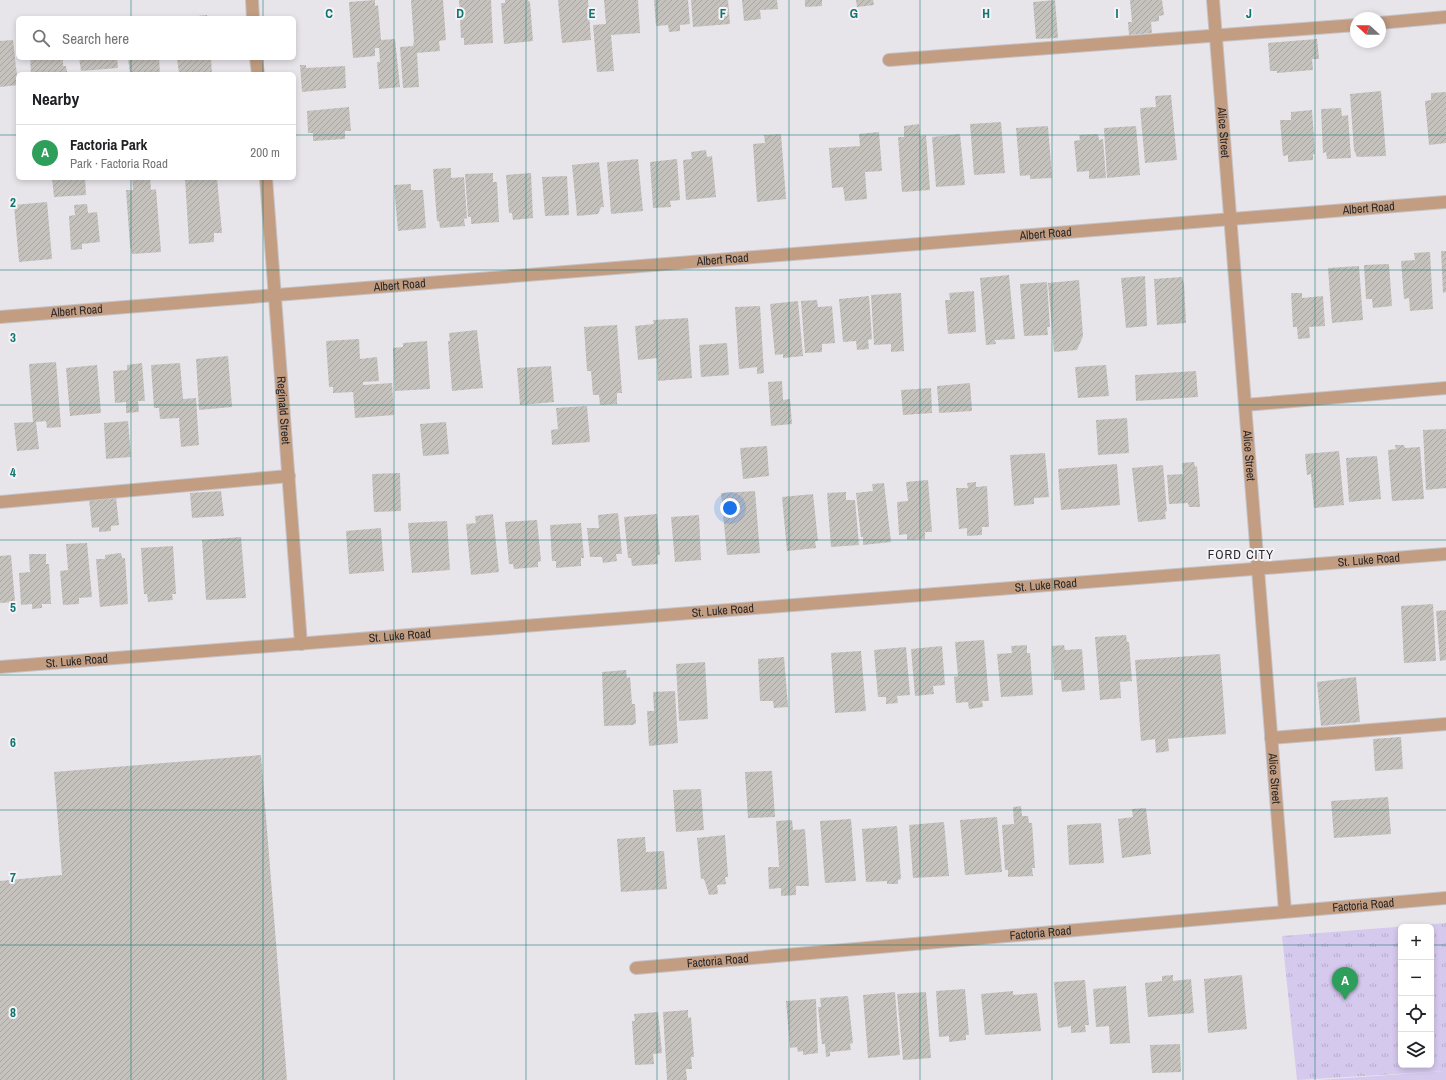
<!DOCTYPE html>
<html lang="en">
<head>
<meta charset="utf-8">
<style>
  body { margin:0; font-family:"Archivo Narrow",sans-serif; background:#f2f2f2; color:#202124 }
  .controls { position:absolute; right:12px; bottom:12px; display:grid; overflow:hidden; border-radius:6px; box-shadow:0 2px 6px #0003 }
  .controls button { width:36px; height:36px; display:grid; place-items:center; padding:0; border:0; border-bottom:1px solid #e0e0e0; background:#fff; color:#202124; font:20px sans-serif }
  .compass { position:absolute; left:1350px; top:12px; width:36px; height:36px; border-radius:50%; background:#fff; box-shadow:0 2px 6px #0003; rotate:291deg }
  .you { position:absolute; left:730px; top:508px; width:14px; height:14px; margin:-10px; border:3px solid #fff; border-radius:50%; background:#1a73e8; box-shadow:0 0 0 6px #1a73e833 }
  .badge { display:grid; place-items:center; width:26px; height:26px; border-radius:50%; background:#2563eb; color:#fff; font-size:13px; font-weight:700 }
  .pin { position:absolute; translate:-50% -33px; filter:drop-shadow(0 1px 2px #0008) }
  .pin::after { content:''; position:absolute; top:21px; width:14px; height:12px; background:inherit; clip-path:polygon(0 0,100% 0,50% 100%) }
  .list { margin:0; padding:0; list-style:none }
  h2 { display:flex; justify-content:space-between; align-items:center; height:52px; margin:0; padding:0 16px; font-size:17px }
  h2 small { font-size:13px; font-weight:400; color:#757577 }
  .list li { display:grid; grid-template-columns:26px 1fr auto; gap:12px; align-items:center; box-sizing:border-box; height:56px; padding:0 16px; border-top:1px solid #e0e0e0 }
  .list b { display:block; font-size:15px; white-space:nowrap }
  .list p { margin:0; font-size:13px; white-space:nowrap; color:#757577 }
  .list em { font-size:13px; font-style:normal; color:#757577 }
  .icon { flex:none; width:22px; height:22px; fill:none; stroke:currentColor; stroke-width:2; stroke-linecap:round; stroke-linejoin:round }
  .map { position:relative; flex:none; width:1446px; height:1080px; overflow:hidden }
  .search { position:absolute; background:#fff; box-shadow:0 2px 6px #0003; left:16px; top:16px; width:280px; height:44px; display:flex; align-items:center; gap:10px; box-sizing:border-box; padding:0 14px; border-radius:6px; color:#757577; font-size:15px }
  .panel { position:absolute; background:#fff; box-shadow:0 2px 6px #0003; left:16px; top:72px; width:280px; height:108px; border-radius:6px }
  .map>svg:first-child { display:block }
</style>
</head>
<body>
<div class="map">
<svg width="1446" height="1080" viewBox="0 0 1446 1080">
  <defs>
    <pattern id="park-tufts" width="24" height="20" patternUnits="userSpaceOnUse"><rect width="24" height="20" fill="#d5c9ee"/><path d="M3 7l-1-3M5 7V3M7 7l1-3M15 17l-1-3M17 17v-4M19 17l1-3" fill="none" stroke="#b7adcc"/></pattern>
    <pattern id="building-hatch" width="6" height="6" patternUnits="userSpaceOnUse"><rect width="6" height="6" fill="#c5c1bd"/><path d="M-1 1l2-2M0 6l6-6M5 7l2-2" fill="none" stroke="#a9a6a2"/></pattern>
  </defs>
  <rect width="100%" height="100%" fill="#e7e5ea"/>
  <path fill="#d5c9ee" d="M1446,1071V1080H1319Z"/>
  <path fill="url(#park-tufts)" fill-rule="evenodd" d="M1446,923V1071L1297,1080L1282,936ZM1401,927H1431V1065H1401Z"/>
  <g fill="url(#building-hatch)">
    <path d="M375,0V6L378,5L381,40L395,39L400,87L379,89L377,62H380L379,48H375V56L353,58L349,2Z"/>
    <path d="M411,0H443L446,40L439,41L440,51L417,53L419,87L403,88L400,47L413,46L414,41Z"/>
    <path d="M459,0H491L493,43L464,45V38H461Z"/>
    <path d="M505,0H527L530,2L533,41L504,44L501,3H505Z"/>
    <path d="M558,0H588L591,40L562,43Z"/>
    <path d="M604,0H638L640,33L611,35L614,71L597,72L593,25L606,24Z"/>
    <path d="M654,0H688L690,24L680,25V31L669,32L668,25L656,26Z"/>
    <path d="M691,0H728L730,24L693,27Z"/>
    <path d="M742,0H777L778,9L760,10L761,19L744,21Z"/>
    <path d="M805,0H822V6L805,7Z"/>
    <path d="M856,0H873L874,5L857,7Z"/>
    <path d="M1055,0L1058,38L1036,39L1033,2Z"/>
    <path d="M1130,0H1162L1164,15L1159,16V21L1151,22L1152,33L1129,35L1128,22H1132Z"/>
    <path d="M207,15V18H188V17Z"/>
    <path d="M1317,39L1319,59H1312L1313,70L1277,73V71H1270L1268,43Z"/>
    <path d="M13,40L18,85L0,87V41Z"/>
    <path d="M30,58H63V66H66L67,72H63V74H31Z"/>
    <path d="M79,58H117L118,68L81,71Z"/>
    <path d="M128,58H159L160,74H130Z"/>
    <path d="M177,58H211L212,74H179Z"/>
    <path d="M300,65H306V68L345,66L346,88L302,92Z"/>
    <path d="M1381,91L1386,156L1357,157L1354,150L1350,94Z"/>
    <path d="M1446,92V143L1429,145L1425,101L1431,100V93Z"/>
    <path d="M1171,95L1177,160L1145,163L1140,108L1156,107L1155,96Z"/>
    <path d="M349,107L351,131H345V139L313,141V133H308L307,111Z"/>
    <path d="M1341,108L1342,116L1348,115L1351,158L1327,159L1326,152L1323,153L1321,109Z"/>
    <path d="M1312,110L1315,154H1313V160L1288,162V155L1283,156L1280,120H1291V112Z"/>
    <path d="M1001,122L1005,173L974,175L970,124Z"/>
    <path d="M919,124L920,136L926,135L930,190L902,192L898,137H904V126Z"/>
    <path d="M1048,126L1052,178L1030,179V175L1020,176L1016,128Z"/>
    <path d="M1136,126L1140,175L1107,178L1104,128Z"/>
    <path d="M879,132L882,171L865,172L867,199L845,201L843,187L832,188L829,148L860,146L859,134Z"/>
    <path d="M781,134L786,199L757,202L753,144L765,143L764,135Z"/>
    <path d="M960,134L965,185L936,187L932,137Z"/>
    <path d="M1098,134L1099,140L1103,139L1106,178L1089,179V171L1077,172L1074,141L1080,140L1079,135Z"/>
    <path d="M706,150L707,157L712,156L716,197L686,200L683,160L692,159L691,152Z"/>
    <path d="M638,159L643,211L611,214L607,162Z"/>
    <path d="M677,159L680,200L670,201L671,207L653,208L650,162Z"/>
    <path d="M599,162L604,207H601L598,214L577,216L572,165Z"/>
    <path d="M451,168V178L464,177L467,218L464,219L465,226L440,228L439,221H437L433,169Z"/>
    <path d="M493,173V182H497L499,222L471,224V217H468L465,174Z"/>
    <path d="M531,173L533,218L513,220L512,213H509L506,175Z"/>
    <path d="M567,176L569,215L545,216L542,177Z"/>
    <path d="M52,178H85L86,195L54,197Z"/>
    <path d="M132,178H150L151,190L156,189L161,252L132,254L130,246L126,190H133Z"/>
    <path d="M185,178H217L222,233H214V242L189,244Z"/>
    <path d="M411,184V190H423L426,228L398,231L394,185Z"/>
    <path d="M47,202L52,259L19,262L14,205Z"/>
    <path d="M87,204L88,213L97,212L100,242L82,244V249L71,250L69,216L75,215L74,205Z"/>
    <path d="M1441,251H1446V292L1443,293Z"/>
    <path d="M1430,252L1433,309L1410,311L1409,298L1404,299L1401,261L1415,260L1414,253Z"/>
    <path d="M1389,264L1392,306L1373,308L1372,299H1366L1364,265Z"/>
    <path d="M1359,266L1363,320L1332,323L1328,268Z"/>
    <path d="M1009,275L1015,339L995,340L996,344L986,345L980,278Z"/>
    <path d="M1145,276L1147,326L1126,328L1121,278Z"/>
    <path d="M1182,277L1184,284L1186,323L1157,325L1154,279Z"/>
    <path d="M1079,280L1083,336L1077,350L1054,352L1048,283Z"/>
    <path d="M1047,282L1050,327H1047L1048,335L1024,336L1020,284Z"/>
    <path d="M974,291L976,332L948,334L945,300H950L949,293Z"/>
    <path d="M901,293L904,351L891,352V344L874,345L871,295Z"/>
    <path d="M1291,293H1302V298L1323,296L1325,326L1309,327L1310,338L1298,339L1297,327H1293Z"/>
    <path d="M869,296L872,339L868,340L869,349L857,350L856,341L843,342L839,299Z"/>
    <path d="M817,300L818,307L832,306L835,343L822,344V352L805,353L801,301Z"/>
    <path d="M798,301L803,356L783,358V354L775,355L770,304Z"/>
    <path d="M760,306L764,373L757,374V367L739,369L735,307Z"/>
    <path d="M688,318L692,378L658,381L657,358L638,360L635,326L654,324L653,320Z"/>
    <path d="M617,325L622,393H617V404L600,405L599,395H593L591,371H587L584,327Z"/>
    <path d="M477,330L483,388L452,391L448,341H450L449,333Z"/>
    <path d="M359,339L360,359L377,357L379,381L363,382V385L392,383L394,415L355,418L353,392L333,393V387H329L326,341Z"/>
    <path d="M427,341L430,389L395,391L393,348L403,347V343Z"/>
    <path d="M727,343L729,375L701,377L699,345Z"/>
    <path d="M228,356L232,407L199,410L196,359Z"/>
    <path d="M56,362L61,427L47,428L46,421L36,422L39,449L17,451L14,423L33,422L29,364Z"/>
    <path d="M142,363L145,401H138L139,412L126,413V402L115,403L113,371L127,370V365Z"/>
    <path d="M180,363L183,399L196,398L199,445L181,447L179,418L160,419L159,408H154L151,365Z"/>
    <path d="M97,365L101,413L70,416L66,368Z"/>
    <path d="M1106,365L1109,396L1078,398L1075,367Z"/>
    <path d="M551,366L554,402L520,405L517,368Z"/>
    <path d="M1196,371L1198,397L1136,401L1135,375Z"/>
    <path d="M782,381L783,400L790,399L792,424L771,426L768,382Z"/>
    <path d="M970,383L972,411L939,413L937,386Z"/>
    <path d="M931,388L932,413L903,415L901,390Z"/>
    <path d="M587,406L590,442L552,445L551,430L558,429L556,408Z"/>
    <path d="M1127,418L1129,453L1098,455L1096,420Z"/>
    <path d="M128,421L131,457L106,459L104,423Z"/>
    <path d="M446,422L449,454L423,456L420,424Z"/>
    <path d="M1446,429V488L1426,490L1423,430Z"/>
    <path d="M1395,445H1404L1405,448L1420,447L1424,499L1392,501L1388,450L1396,449Z"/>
    <path d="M767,446L769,476L743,479L740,448Z"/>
    <path d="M1339,451L1344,505L1314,508L1311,474L1307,475L1305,454Z"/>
    <path d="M1045,453L1049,497L1034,498V504L1014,506L1010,455Z"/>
    <path d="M1377,456L1381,499L1349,502L1346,458Z"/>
    <path d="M1194,462L1195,467L1197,466L1200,507H1189L1188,503L1169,504L1167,475L1183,474L1182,463Z"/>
    <path d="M1117,464L1120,505L1061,510L1058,469Z"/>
    <path d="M1163,465L1167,511L1165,512L1166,519L1138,522L1132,468Z"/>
    <path d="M400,473L401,511L374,512L372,474Z"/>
    <path d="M928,480L932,532H925V539L907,540V534L899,535L897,502L908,501L906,482Z"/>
    <path d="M976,482V487L987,486L989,527H982V535L967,536V528L959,529L956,488H968L967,483Z"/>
    <path d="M884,483L891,542L863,545V537H861L856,493L873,491L872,484Z"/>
    <path d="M221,491L224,516L192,518L190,493Z"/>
    <path d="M755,491L760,553L727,555L721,493Z"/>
    <path d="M846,492V500H855L859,545L831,547L827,493Z"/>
    <path d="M813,494L818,541H815L816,548L787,551L782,497Z"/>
    <path d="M116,497L119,525L111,526V531L99,532V527L92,528L89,499Z"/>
    <path d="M618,513L622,554H616L617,561L603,563L602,557H590L587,528H599L598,515Z"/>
    <path d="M493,514L499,572L471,575L466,524L476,523L475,516Z"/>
    <path d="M657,514L660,555H657L658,564L632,566L631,558H628L624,517Z"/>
    <path d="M699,515L701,560L675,562L671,517Z"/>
    <path d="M537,520L541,561L538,562V567L514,569L513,564H509L505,522Z"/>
    <path d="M447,521L450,570L412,573L408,523Z"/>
    <path d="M581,523L584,558H581V566L556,568V561H552L550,525Z"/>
    <path d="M381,528L384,571L349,574L346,531Z"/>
    <path d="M241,537L246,598L206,600L202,540Z"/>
    <path d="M87,543L92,597L79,598V604L63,605L60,571L68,570L66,544Z"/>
    <path d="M173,546L176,594H172L173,600L148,602L147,594H144L141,548Z"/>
    <path d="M121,553L122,558H125L128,604L100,607L96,559H105V555Z"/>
    <path d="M29,554H46V564H49L51,604H42V608L32,609V604L21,605L19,573L30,572Z"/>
    <path d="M11,555L15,602L0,603V556Z"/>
    <path d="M1433,604L1436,661L1404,663L1401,606Z"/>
    <path d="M1446,610V660L1440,661L1436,611Z"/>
    <path d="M1126,635L1127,642H1129L1132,681L1120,682L1121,698L1100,700L1095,637Z"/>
    <path d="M984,640L989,701H982L983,707L969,709L968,702L956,703L954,677L958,676L955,642Z"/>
    <path d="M1027,645V653H1030L1033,695L1001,697L997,654L1012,653L1011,646Z"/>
    <path d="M1064,645L1065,650L1082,649L1085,690L1062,692L1061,680H1054L1052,646Z"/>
    <path d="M942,646L945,685L933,686L934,694L915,696L911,649Z"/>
    <path d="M906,647L910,695L897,696L898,703L886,704V697H878L874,650Z"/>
    <path d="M861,651L866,711L835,713L831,653Z"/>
    <path d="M1220,654L1226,734L1168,739L1169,751L1156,753L1155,739L1141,741L1135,660Z"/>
    <path d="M784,657L788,707L774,708L773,701H760L758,659Z"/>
    <path d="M705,662L708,719L679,721L676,664Z"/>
    <path d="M626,670L627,678L630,677L632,704H635L636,723L633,725L604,726L602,672Z"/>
    <path d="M1356,677L1360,722L1321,726L1317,682Z"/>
    <path d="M675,691L678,743L649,746L647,711H654L653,692Z"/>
    <path d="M1401,737L1403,769L1375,771L1373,739Z"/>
    <path d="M261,755L287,1080H0V881L62,875L54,772Z"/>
    <path d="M772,771L775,817L748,818L745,772Z"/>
    <path d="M701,789L704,830L676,832L673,790Z"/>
    <path d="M1388,797L1391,834L1334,838L1331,801Z"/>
    <path d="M1021,806L1022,816H1028L1029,823H1032L1035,868H1032L1033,876L1008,877V870H1005L1002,825L1014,824L1013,807Z"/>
    <path d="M1146,808L1151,854L1122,858L1118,819L1133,817L1132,809Z"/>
    <path d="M997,817L1002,872L965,875L960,820Z"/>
    <path d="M851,819L856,881L825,883L820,821Z"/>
    <path d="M792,820L793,830L805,829L809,886H796V895L781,896V888L769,889L768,867H779L776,821Z"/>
    <path d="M944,822L949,876L913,878L909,825Z"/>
    <path d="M1101,823L1104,863L1069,865L1067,825Z"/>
    <path d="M897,826L901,879L898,880V884H887V881L866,882L862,829Z"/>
    <path d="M725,835L728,877H725L726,884L717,885L718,894L709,895L704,879H701L697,838Z"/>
    <path d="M645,837L646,852L664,851L667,889L621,892L617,839Z"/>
    <path d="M1173,975V981L1191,979L1194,1013L1148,1017L1145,983L1162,981V976Z"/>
    <path d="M1242,975L1247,1029L1208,1033L1204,979Z"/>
    <path d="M1085,980L1089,1025H1085L1086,1032L1071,1033V1026L1058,1028L1054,982Z"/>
    <path d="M1126,986L1130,1043L1110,1044L1109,1026L1096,1027L1093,989Z"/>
    <path d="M965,989L969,1035H966V1040L949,1042V1036L939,1037L936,991Z"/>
    <path d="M1013,991V995L1037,993L1041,1031L985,1035L981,994Z"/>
    <path d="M895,992L900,1055L868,1058L863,995Z"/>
    <path d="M926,992L931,1058L903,1060L897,994Z"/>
    <path d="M848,996L853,1043L850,1044L851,1050L830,1052V1056L826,1057L825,1044H822L818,1007H821L820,998Z"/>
    <path d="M816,999L818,1053L803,1055V1051L798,1052L797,1047L790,1048L786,1001Z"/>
    <path d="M688,1010V1018L691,1017L694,1057H691L692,1069H686L687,1080H667L663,1012Z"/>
    <path d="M658,1012L662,1053L653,1054L654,1064L635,1065L632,1021H635L634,1014Z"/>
    <path d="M1180,1044L1181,1072L1152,1073L1150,1045Z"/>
  </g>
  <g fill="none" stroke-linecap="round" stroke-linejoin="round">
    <g stroke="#c5c3c7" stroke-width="14">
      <g id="lane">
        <path d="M1380,23L1446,17"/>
        <path d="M889,60L1356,25"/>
        <path d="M1245,405L1446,388"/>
        <path d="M0,502L289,476"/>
        <path d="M1271,738L1446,724"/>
      </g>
    </g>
    <g stroke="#c5c3c7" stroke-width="14">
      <g id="street">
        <path d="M252,0L253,18"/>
        <path id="s1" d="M1213,0L1285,911"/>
        <path d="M256,58L258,74"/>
        <path id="s2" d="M266,178L301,644"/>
        <path id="s3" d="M0,317L1446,202"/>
        <path id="s4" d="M0,667L1446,554"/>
        <path id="s5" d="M636,968L1446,898"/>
      </g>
    </g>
    <use href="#lane" stroke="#c29d82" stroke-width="12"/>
    <use href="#street" stroke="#c29d82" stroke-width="12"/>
  </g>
  <path fill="none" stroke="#0f766e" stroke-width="1" stroke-opacity="0.55" d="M131,0V18M263,0V18M394,0V1080M526,0V1080M657,0V1080M789,0V1080M920,0V1080M1052,0V1080M1183,0V1080M1315,0V1080M131,58V74M263,58V74M0,135H18M294,135H1446M131,178V1080M263,178V1080M0,270H1446M0,405H1446M0,540H1446M0,675H1446M0,810H1446M0,945H1401M1431,945H1446"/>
  <g text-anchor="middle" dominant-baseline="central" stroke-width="4" stroke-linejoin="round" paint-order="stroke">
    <g font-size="12" fill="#282729" stroke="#f4f2f7">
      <text stroke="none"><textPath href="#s1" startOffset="133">Alice Street</textPath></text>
      <text stroke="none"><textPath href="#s3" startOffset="1373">Albert Road</textPath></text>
      <text stroke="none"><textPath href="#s3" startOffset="1049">Albert Road</textPath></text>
      <text stroke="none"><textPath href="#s3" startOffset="725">Albert Road</textPath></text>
      <text stroke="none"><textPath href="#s3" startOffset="401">Albert Road</textPath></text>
      <text stroke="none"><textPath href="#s3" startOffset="77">Albert Road</textPath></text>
      <text stroke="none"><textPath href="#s2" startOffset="233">Reginald Street</textPath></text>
      <text stroke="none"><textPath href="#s1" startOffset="457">Alice Street</textPath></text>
      <text stroke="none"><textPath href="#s4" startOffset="1373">St. Luke Road</textPath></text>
      <text stroke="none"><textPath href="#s4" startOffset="1049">St. Luke Road</textPath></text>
      <text stroke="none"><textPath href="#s4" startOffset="725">St. Luke Road</textPath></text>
      <text stroke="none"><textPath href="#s4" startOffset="401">St. Luke Road</textPath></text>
      <text stroke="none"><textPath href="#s4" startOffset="77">St. Luke Road</textPath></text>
      <text stroke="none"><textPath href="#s1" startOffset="781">Alice Street</textPath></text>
      <text stroke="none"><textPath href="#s5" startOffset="730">Factoria Road</textPath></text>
      <text stroke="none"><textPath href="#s5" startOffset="406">Factoria Road</textPath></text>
      <text stroke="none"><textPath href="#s5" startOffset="82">Factoria Road</textPath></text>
    </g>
    <g font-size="13" letter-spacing="1" fill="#282729" stroke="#f4f2f7">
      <text x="1241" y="554">FORD CITY</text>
    </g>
  </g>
  <g font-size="13" text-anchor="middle" font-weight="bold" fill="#0f766e" stroke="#f4f2f7" stroke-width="4" stroke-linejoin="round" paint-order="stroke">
    <text x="329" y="18">C</text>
    <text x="460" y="18">D</text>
    <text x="592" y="18">E</text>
    <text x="723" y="18">F</text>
    <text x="854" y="18">G</text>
    <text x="986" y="18">H</text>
    <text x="1117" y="18">I</text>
    <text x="1249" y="18">J</text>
    <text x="13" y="207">2</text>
    <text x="13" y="342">3</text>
    <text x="13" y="477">4</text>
    <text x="13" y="612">5</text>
    <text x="13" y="747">6</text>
    <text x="13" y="882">7</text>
    <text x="13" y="1017">8</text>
  </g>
</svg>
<div class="controls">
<button>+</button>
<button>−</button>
<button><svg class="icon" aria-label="locate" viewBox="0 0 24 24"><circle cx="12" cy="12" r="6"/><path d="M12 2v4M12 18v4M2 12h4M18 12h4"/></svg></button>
<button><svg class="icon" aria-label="layers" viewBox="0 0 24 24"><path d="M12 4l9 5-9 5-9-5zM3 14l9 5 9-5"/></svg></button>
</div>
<svg class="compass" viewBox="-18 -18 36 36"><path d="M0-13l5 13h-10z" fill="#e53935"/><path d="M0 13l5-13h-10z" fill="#757577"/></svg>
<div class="you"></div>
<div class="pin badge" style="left:1345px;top:1000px;background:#2e9e5b">A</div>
<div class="search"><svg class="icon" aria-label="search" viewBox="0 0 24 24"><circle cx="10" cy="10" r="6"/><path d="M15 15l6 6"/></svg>Search here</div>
<section class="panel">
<h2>Nearby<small></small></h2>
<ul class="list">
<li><span class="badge" style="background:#2e9e5b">A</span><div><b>Factoria Park</b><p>Park · Factoria Road</p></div><em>200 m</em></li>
</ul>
</section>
</div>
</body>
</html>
